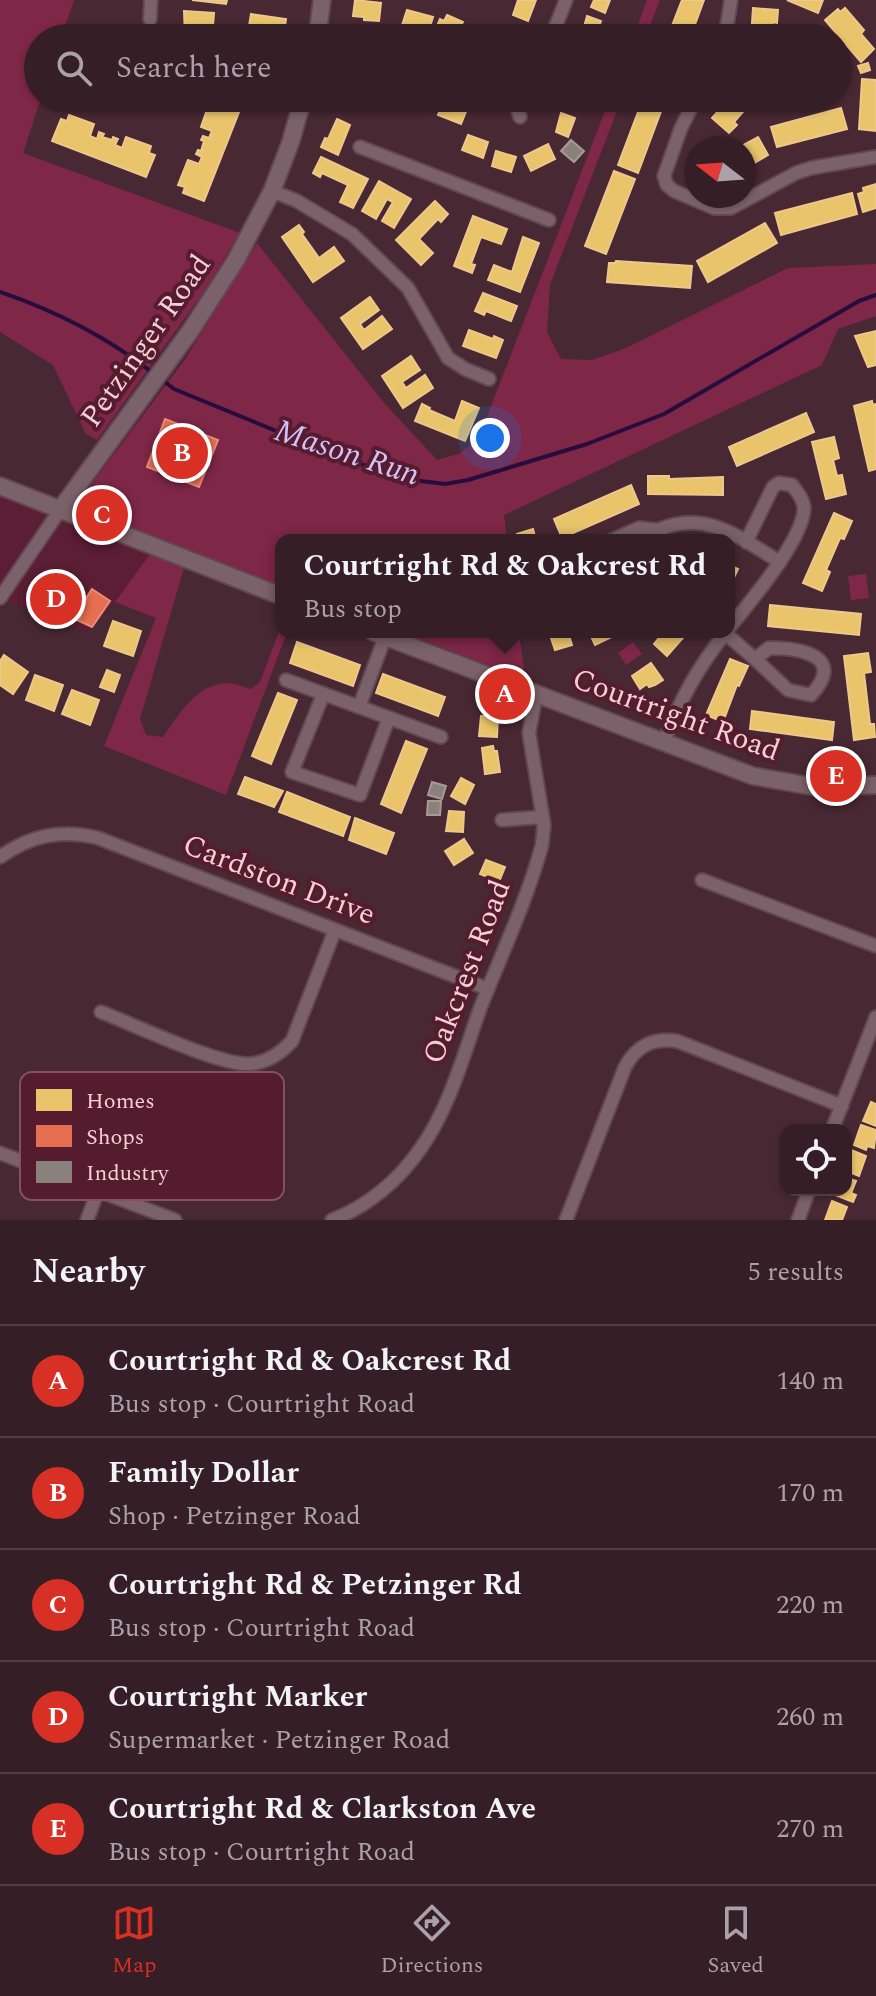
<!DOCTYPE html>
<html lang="en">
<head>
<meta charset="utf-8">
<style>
  body { margin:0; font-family:Spectral,serif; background:#412b32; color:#f1f3f6 }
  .controls { position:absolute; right:24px; bottom:24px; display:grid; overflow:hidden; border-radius:16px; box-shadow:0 2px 6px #0004 }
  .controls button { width:72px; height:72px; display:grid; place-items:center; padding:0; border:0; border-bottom:2px solid #503c43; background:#361e26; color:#f1f3f6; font:40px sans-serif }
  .compass { position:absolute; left:684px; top:136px; width:72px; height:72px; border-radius:50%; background:#361e26; box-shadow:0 2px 6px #0004; rotate:287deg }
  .you { position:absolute; left:490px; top:438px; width:28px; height:28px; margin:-20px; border:6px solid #fff; border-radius:50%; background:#1a73e8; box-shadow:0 0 0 12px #1a73e833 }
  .badge { display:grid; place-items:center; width:52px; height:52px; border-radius:50%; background:#d93025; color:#fff; font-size:26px; font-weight:700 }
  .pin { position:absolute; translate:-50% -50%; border:4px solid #fff; box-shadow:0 2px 8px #0006 }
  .popup { position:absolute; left:275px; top:534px; width:460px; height:104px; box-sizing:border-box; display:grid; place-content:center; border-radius:16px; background:#361e26; filter:drop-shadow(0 2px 6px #0005); font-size:26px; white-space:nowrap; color:#aaa2a7 }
  .popup b { font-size:30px; color:#f1f3f6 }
  .popup::after { content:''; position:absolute; left:50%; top:100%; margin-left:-16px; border:16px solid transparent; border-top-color:#361e26 }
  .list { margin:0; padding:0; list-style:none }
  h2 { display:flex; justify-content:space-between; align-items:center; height:104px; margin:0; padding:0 32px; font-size:34px }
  h2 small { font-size:26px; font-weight:400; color:#aaa2a7 }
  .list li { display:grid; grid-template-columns:52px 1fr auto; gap:24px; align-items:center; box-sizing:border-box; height:112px; padding:0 32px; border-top:2px solid #503c43 }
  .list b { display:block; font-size:30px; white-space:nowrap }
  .list p { margin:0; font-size:26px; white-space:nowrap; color:#aaa2a7 }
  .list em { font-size:26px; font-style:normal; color:#aaa2a7 }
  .icon { flex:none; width:44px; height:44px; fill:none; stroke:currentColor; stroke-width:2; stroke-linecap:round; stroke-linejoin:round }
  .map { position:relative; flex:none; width:876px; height:1220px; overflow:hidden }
  .search { position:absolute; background:#361e26; box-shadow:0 2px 6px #0004; left:24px; right:24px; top:24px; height:88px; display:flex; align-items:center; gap:20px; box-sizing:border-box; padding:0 28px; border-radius:44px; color:#aaa2a7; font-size:30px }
  .sheet { height:664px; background:#361e26 }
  nav { display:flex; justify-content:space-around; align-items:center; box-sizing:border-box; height:112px; border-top:2px solid #503c43; background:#361e26; font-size:22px; color:#aaa2a7 }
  nav a { display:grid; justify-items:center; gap:4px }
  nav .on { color:#d93025 }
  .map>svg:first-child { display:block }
</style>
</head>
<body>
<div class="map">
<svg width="876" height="1220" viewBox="0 0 876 1220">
  <rect width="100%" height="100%" fill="#482833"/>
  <path fill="#5b1e34" d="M0,495L150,554L115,602L86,633L0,597Z"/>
  <g fill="#7e2747">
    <path d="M0,0H74L61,38H38V98H41L23,153L240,233L203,293L97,440L86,434L53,365L0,332Z"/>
    <path d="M647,0H660L645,38H633Z"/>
    <path d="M610,98H622L550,285L547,332L561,359L592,360L626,348L788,268L876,264V316L838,329L822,365L504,515L507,540H281V589L93,514L87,504V490L186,358L257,243L385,404L437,460L458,454L478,440Z"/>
    <path d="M150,554L184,568L140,719L146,735L163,737C179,715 195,685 226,683C234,683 243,687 251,689L260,682L281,626V632H287L226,795L104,746L156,618L115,602Z"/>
    <path d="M866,574L869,598L851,600L848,576Z"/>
    <path d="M401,632H519L525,679Z"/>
    <path d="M633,642L642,654L626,665L618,653Z"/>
  </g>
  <g fill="#e9c46a" stroke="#edc78b" stroke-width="2">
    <path d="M192,0H227L226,4Z"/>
    <path d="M355,0L381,3L379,21L364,20V17L353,16Z"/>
    <path d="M518,0H536L528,21L513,15Z"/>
    <path d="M594,0H610L605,13L591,7Z"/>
    <path d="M682,0H704L690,38L670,31Z"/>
    <path d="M787,0H823L818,13Z"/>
    <path d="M753,8L778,10L777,23L773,22L771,38H751Z"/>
    <path d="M845,8L864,30L861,34L874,49L861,62L825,20L838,9L840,12Z"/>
    <path d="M407,10L433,17L428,33L402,25Z"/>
    <path d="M184,11L214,13L212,38L185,36Z"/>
    <path d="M251,14L286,19L284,34L248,32Z"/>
    <path d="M447,15L463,22L460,27L465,29L461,38H440L433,35L440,19L444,21Z"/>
    <path d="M587,16L601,21L595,38H581Z"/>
    <path d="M504,31L506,38H478Z"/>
    <path d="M868,63L870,70L861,73L858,66Z"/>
    <path d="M862,79L876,80V131L859,129Z"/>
    <path d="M220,98L241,107L204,201L183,193L185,187L178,185L188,160L199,164L202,157L196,154L198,150L201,151L204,141L201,140L203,136L209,138L212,131L201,127L210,101L217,104Z"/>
    <path d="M413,98H435L430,111L411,103Z"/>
    <path d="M557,98H574L571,107L556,101Z"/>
    <path d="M730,98H755L734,122L737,125L729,133L712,118Z"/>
    <path d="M643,99L663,106L638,173L618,165Z"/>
    <path d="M444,100L467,109L461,124L438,115Z"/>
    <path d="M841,108L847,129L777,147L771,127Z"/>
    <path d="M561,113L575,118L568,137L556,132Z"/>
    <path d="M69,115L94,124L90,136L97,139L99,132L104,134L102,137L112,140L113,137L118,139L115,145L122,148L126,137L151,146L149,153L155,155L146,177L52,141L61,119L67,121Z"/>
    <path d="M337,119L350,125L338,155L321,147L325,138L328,139Z"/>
    <path d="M468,135L488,142L483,158L462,150Z"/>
    <path d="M758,137L768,155L744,169V148H738Z"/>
    <path d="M548,144L555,159L531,171L524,156Z"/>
    <path d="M496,151L516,157L511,172L492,166Z"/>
    <path d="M321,157L368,179L353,208L340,202L348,185L322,173L320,177L313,173Z"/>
    <path d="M614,171L635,179L606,254L585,246Z"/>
    <path d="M379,181L411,199L394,228L382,221L393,202L387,199L376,219L362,211Z"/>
    <path d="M876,184V208L863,212L858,194L864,192L863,188Z"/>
    <path d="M852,193L857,214L781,235L775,213Z"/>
    <path d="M435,201L448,214L441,222L438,219L419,239L433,253L421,265L396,240Z"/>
    <path d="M473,216L507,229L501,244L481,237L471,264L475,265L472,273L454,266Z"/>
    <path d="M765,223L777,243L708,282L697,261Z"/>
    <path d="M299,225L304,232L302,234L319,258L334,247L344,261L313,282L282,237Z"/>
    <path d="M523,237L539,243L520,292L488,280L494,265L512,272Z"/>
    <path d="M616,261L692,266L690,288L607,282L609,263H615Z"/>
    <path d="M483,293L517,306L511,321L486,311L484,315L475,311Z"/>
    <path d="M370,297L379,310L360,324L364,330L382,316L392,329L363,349L341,318Z"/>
    <path d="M469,330L493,339L494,336L503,340L496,358L463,346Z"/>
    <path d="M876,331V365L868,367L855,336Z"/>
    <path d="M411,356L420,370L402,382L406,388L425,375L433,388L403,408L382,376Z"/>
    <path d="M462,401L479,408L465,441L415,421L422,404L430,408L429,410L455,421Z"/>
    <path d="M872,401L873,405L876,404V469L869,471L854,406Z"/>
    <path d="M806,413L814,432L737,466L729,447Z"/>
    <path d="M834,437L839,458L833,460L837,476L842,475L846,494L826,499L812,442Z"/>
    <path d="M648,476H669V479L723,477V495L648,494Z"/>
    <path d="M631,485L639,504L562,538L554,519Z"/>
    <path d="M834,513L852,521L844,539L840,538L826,570L830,572L822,591L803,583Z"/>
    <path d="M533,529L536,540H519L517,534Z"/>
    <path d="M729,565L738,569L731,584L729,583Z"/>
    <path d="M770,605L861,614L859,635L768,626Z"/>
    <path d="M113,621L141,631L133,656L104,646Z"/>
    <path d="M549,632H568L572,645L555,650Z"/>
    <path d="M589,632H622L595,645Z"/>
    <path d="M664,632H688L667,656L654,644Z"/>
    <path d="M297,642L360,665L353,686L290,663Z"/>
    <path d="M868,653L871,672L864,673L870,724H874L875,737L854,740L844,656Z"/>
    <path d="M4,655L28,672L13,694L0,685V661Z"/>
    <path d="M730,659L748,666L739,686L737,685L723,722L706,715Z"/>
    <path d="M651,663L663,680L655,685L649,687L647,684L640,689L632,676Z"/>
    <path d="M107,670L120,675L114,692L100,687Z"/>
    <path d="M383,674L445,697L438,716L376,693Z"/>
    <path d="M35,675L63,685L54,711L26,700Z"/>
    <path d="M72,690L99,700L90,725L62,714Z"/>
    <path d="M278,693L297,700L271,764L252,756Z"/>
    <path d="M752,711L834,722L832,740L750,729Z"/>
    <path d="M481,716L498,717L497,737L479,736Z"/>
    <path d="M406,741L427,749L401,813L381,804Z"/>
    <path d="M493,746L494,751H497L500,772L485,774L482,748Z"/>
    <path d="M245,777L283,791L274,807L238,794Z"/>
    <path d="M461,778L474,785L465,804L451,796Z"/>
    <path d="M287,792L350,817L343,836L279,812Z"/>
    <path d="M449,811L464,812L463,832L446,831Z"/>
    <path d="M355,818L394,833L386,854L349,840Z"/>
    <path d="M464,839L473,853L454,865L445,851Z"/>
    <path d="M486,860L505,867L499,882L480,874Z"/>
    <path d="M871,1102L876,1104V1126L863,1121Z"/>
    <path d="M861,1125L876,1130L874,1148L867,1146L866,1150L854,1145Z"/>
    <path d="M851,1150L866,1156L859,1176L846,1171Z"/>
    <path d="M846,1178L856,1181L851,1193L856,1195L853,1202L835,1195L837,1190H846Z"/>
    <path d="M832,1201L847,1207L842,1220H825Z"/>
  </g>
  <g fill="#e76f51" stroke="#eb8c7a" stroke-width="2">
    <path d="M165,419L218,440L199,487L147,467Z"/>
    <path d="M47,582L74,592L65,616L38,606Z"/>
    <path d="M92,589L110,601L92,627L79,621L85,600Z"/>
    <path d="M74,592L87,597L79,621L65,616Z"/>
  </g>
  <g fill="#8a817c" stroke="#aa9898" stroke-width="2">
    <path d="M571,140L584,151L574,162L561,151Z"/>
    <path d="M432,782L446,786L442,799L428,795Z"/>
    <path d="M428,801H441L440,815H427Z"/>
  </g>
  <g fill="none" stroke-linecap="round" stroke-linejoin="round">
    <g stroke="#270c3e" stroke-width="4">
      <path d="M0,292C53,310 108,338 153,373"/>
      <path d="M160,378L174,389L347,460L413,480L445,484L468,480L587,444L664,414L859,301L876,295"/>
    </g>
    <g stroke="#634750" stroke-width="16">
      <g id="minor">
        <path d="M150,19L151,0"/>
        <path d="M551,38L566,0"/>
        <path d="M725,38L731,0"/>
        <path d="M514,98L520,117"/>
        <path d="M696,98L681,128L664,176L667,185L674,191L714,208H731L796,173L811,168L876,157"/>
        <path d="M360,147L549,220"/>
        <path d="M272,191L297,201L352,234L408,288L448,358L465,369L489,379"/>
        <path d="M658,530C706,509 740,538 780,562"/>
        <path d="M612,540L639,528L658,530L662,540"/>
        <path d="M0,598L60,510"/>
        <path d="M729,628C749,603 805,538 804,507C803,498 797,492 792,485L779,483L773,487L746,542"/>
        <path d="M725,633L755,659"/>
        <path d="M769,648C800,648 847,656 811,695L788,690L755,659Z"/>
        <path d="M286,680L441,737"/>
        <path d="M323,695L292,772L360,795L388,720"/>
        <path d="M359,707L385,637"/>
        <path d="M663,743C681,699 696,670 726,632"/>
        <path d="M502,820L542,817"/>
        <path d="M0,857C31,835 61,829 98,838L488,989"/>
        <path d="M702,880L876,946"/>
        <path d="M101,1012C135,1025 218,1065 249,1064C267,1063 281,1053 292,1041L335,930"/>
        <path d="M832,1130L876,1017"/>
        <path d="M0,1153L175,1220"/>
        <path d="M87,1220L98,1191"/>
        <path d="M332,1220C368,1206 399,1180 421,1148C450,1107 464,1053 481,1006C502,953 527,900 542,845L544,825L529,733L536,695"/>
        <path d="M566,1220L625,1067C637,1045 653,1038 677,1041L842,1106"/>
        <path d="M798,1220L809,1190"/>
      </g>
    </g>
    <g stroke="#634750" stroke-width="20">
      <g id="tertiary">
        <path d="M317,38L322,0"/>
        <path d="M0,486L281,596"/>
        <path d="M60,510L191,330L236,260L272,191L291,141L303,98"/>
        <path d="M373,632L753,776L816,787L876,785"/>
      </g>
    </g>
    <use href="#minor" stroke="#7b6169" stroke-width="12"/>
    <use href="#tertiary" stroke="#7b6169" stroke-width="16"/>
  </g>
  <g text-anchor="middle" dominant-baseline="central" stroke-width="8" stroke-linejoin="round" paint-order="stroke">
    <g font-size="30" fill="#f5cfd8" stroke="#551b2f">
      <text transform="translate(146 341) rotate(-55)">Petzinger Road</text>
      <text transform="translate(676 715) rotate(20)">Courtright Road</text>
      <text transform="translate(279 880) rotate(21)">Cardston Drive</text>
      <text transform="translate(467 972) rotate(-69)">Oakcrest Road</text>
    </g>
    <g font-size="32" font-style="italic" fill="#d4c0f5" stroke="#551b2f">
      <text transform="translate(347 453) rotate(18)">Mason Run</text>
    </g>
  </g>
  <rect x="20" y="1072" width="264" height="128" rx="12" fill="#551b2f" stroke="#855162" stroke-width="2"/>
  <rect x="36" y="1089" width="36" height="22" fill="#e9c46a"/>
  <rect x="36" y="1125" width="36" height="22" fill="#e76f51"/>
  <rect x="36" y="1161" width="36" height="22" fill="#8a817c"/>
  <g font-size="22" fill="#f5cfd8">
    <text x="86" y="1108">Homes</text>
    <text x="86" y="1144">Shops</text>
    <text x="86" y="1180">Industry</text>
  </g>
</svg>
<div class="controls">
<button><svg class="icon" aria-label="locate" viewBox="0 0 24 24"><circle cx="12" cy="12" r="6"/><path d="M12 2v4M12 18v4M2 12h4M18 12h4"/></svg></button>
</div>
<svg class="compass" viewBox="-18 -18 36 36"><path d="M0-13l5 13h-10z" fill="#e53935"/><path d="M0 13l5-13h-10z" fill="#aaa2a7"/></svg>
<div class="you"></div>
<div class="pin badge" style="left:505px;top:694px">A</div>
<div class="popup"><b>Courtright Rd &amp; Oakcrest Rd</b>Bus stop</div>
<div class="pin badge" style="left:182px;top:453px">B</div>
<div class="pin badge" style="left:102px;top:515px">C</div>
<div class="pin badge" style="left:56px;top:599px">D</div>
<div class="pin badge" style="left:836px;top:776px">E</div>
<div class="search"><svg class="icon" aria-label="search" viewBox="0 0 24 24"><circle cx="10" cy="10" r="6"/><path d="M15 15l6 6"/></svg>Search here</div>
</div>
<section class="sheet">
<h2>Nearby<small>5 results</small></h2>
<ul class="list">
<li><span class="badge">A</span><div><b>Courtright Rd &amp; Oakcrest Rd</b><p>Bus stop · Courtright Road</p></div><em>140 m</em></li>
<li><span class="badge">B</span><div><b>Family Dollar</b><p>Shop · Petzinger Road</p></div><em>170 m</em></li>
<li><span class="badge">C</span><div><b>Courtright Rd &amp; Petzinger Rd</b><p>Bus stop · Courtright Road</p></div><em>220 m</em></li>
<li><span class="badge">D</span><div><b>Courtright Marker</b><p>Supermarket · Petzinger Road</p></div><em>260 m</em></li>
<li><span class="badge">E</span><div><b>Courtright Rd &amp; Clarkston Ave</b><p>Bus stop · Courtright Road</p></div><em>270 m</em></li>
</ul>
</section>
<nav>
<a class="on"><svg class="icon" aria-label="map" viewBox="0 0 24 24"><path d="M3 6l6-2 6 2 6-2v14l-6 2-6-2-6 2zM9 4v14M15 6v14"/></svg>Map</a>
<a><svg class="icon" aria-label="directions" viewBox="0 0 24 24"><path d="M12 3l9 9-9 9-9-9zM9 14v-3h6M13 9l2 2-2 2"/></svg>Directions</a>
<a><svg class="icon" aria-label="saved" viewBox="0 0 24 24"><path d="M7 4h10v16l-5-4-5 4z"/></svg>Saved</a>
</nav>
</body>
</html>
